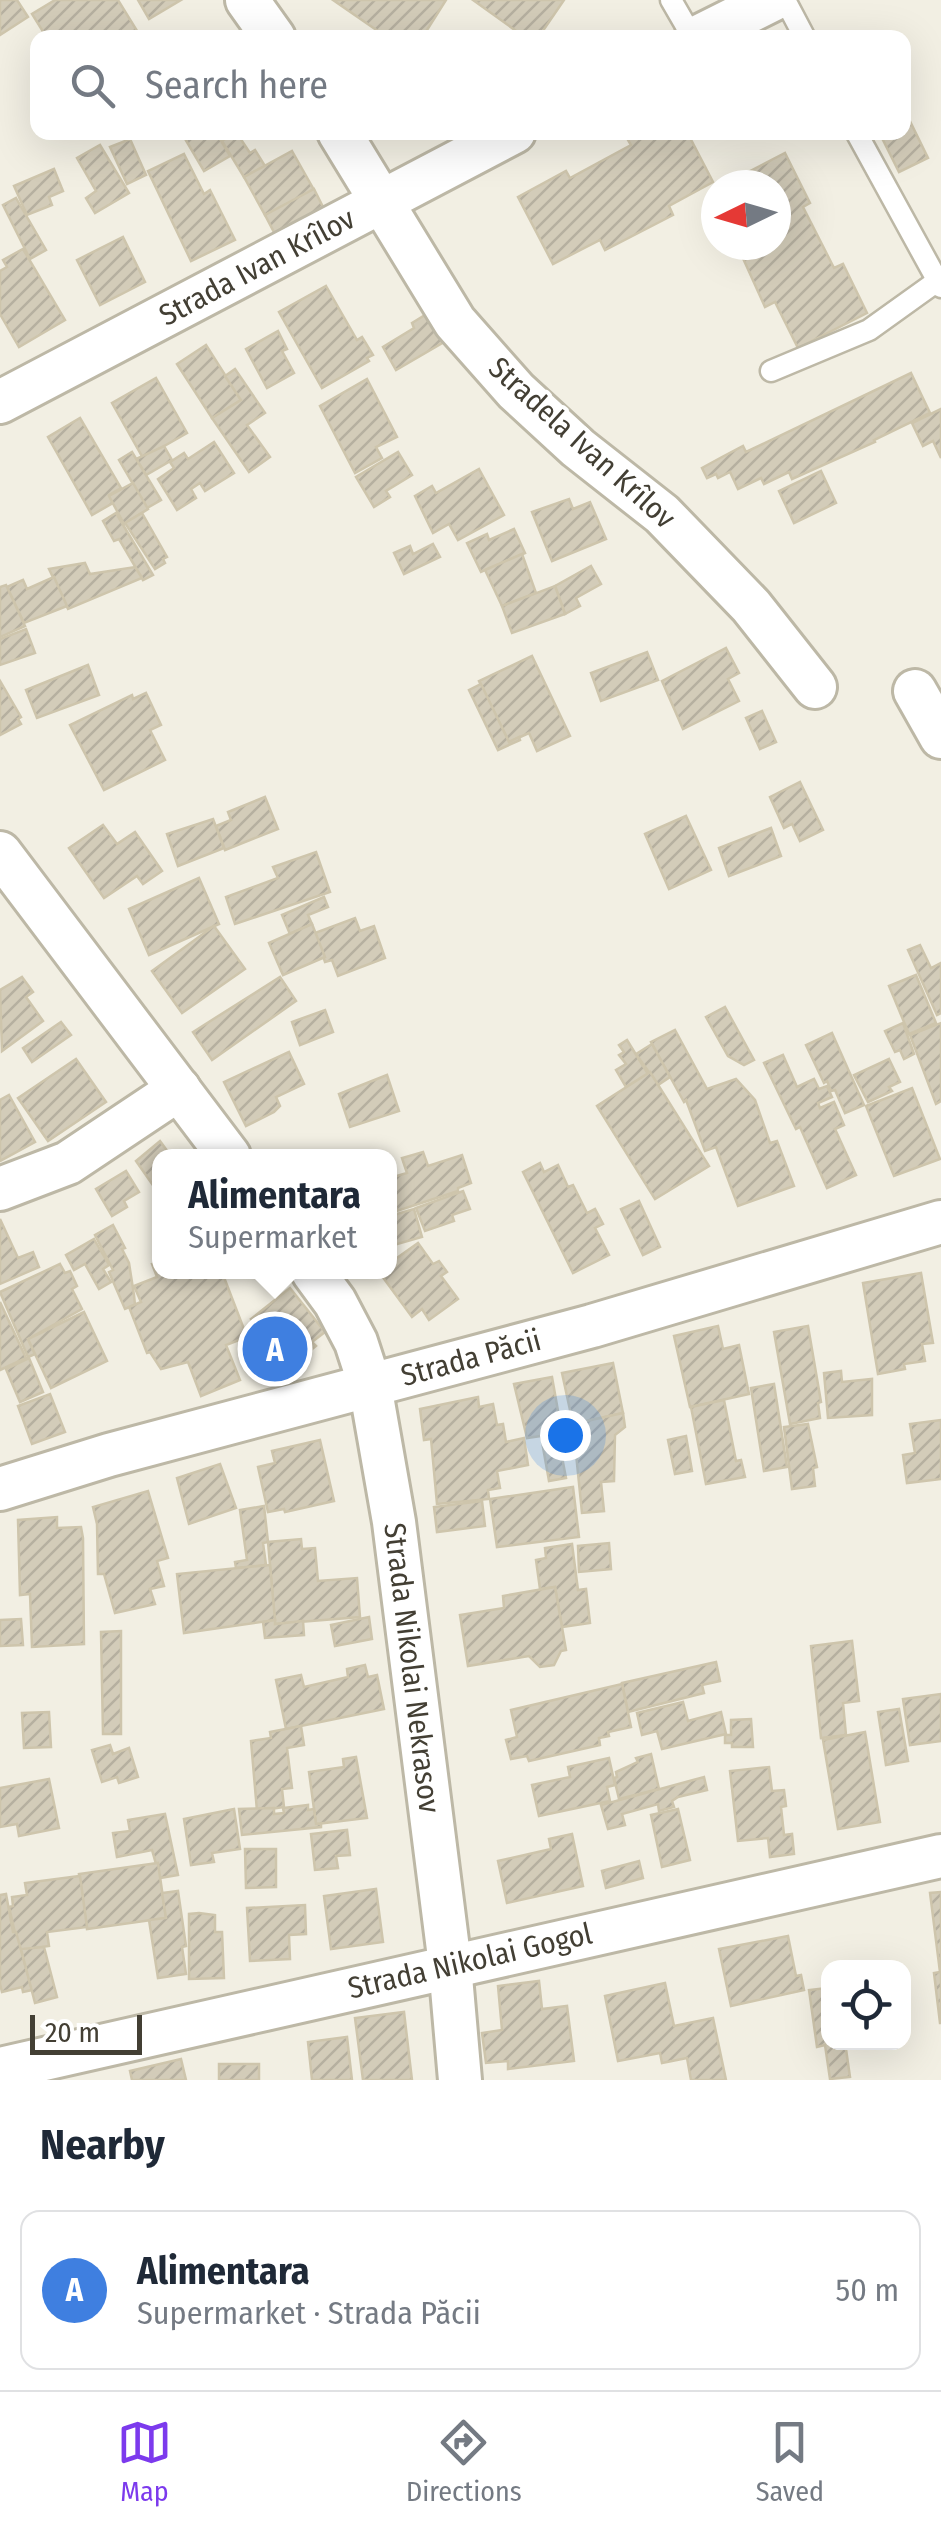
<!DOCTYPE html>
<html lang="en">
<head>
<meta charset="utf-8">
<style>
  body { margin:0; font-family:"Fira Sans Condensed",sans-serif; background:#f2f2f3; color:#1f2937 }
  .controls { position:absolute; right:30px; bottom:30px; display:grid; overflow:hidden; border-radius:20px; box-shadow:0 10px 40px #0002 }
  .controls button { width:90px; height:90px; display:grid; place-items:center; padding:0; border:0; border-bottom:2px solid #e0e1e3; background:#fff; color:#1f2937; font:50px sans-serif }
  .compass { position:absolute; left:701px; top:170px; width:90px; height:90px; border-radius:50%; background:#fff; box-shadow:0 10px 40px #0002; rotate:265deg }
  .scale { position:absolute; left:30px; bottom:25px; width:112px; box-sizing:border-box; padding-left:10px; border:5px solid #433f34; border-top:0; font-size:28px; line-height:35px; white-space:nowrap; color:#433f34; -webkit-text-stroke:8px #fff; paint-order:stroke }
  .you { position:absolute; left:565px; top:1435px; width:35px; height:35px; margin:-25px; border:8px solid #fff; border-radius:50%; background:#1a73e8; box-shadow:0 0 0 15px #1a73e833 }
  .badge { display:grid; place-items:center; width:65px; height:65px; border-radius:50%; background:#7c3aed; color:#fff; font-size:32px; font-weight:700 }
  .pin { position:absolute; translate:-50% -50%; border:5px solid #fff; box-shadow:0 2px 10px #0006 }
  .popup { position:absolute; left:152px; top:1149px; width:245px; height:130px; box-sizing:border-box; display:grid; place-content:center; border-radius:20px; background:#fff; filter:drop-shadow(0 2px 8px #0005); font-size:32px; white-space:nowrap; color:#747a83 }
  .popup b { font-size:38px; color:#1f2937 }
  .popup::after { content:''; position:absolute; left:50%; top:100%; margin-left:-20px; border:20px solid transparent; border-top-color:#fff }
  .list { margin:0; padding:0; list-style:none }
  h2 { display:flex; justify-content:space-between; align-items:center; height:130px; margin:0; padding:0 40px; font-size:42px }
  h2 small { font-size:32px; font-weight:400; color:#747a83 }
  .list li { display:grid; grid-template-columns:65px 1fr auto; gap:30px; align-items:center; box-sizing:border-box; height:160px; margin:0 20px 20px; padding:0 20px; border:2px solid #e0e1e3; border-radius:20px }
  .list b { display:block; font-size:38px; white-space:nowrap }
  .list p { margin:0; font-size:32px; white-space:nowrap; color:#747a83 }
  .list em { font-size:32px; font-style:normal; color:#747a83 }
  .icon { flex:none; width:55px; height:55px; fill:none; stroke:currentColor; stroke-width:2; stroke-linecap:round; stroke-linejoin:round }
  .map { position:relative; flex:none; width:941px; height:2080px; overflow:hidden }
  .search { position:absolute; background:#fff; box-shadow:0 10px 40px #0002; left:30px; right:30px; top:30px; height:110px; display:flex; align-items:center; gap:25px; box-sizing:border-box; padding:0 35px; border-radius:20px; color:#747a83; font-size:38px }
  .sheet { height:310px; background:#fff }
  nav { display:flex; justify-content:space-around; align-items:center; box-sizing:border-box; height:140px; border-top:2px solid #e0e1e3; background:#fff; font-size:28px; color:#747a83 }
  nav a { display:grid; justify-items:center; gap:5px }
  nav .on { color:#7c3aed }
  .map>svg:first-child { display:block }
</style>
</head>
<body>
<div class="map">
<svg width="941" height="2080" viewBox="0 0 941 2080">
  <defs>
    <pattern id="building-hatch" width="6" height="6" patternUnits="userSpaceOnUse" patternTransform="scale(2.5)"><rect width="6" height="6" fill="#d3ccb9"/><path d="M-1 1l2-2M0 6l6-6M5 7l2-2" fill="none" stroke="#b6b0a0"/></pattern>
  </defs>
  <rect width="100%" height="100%" fill="#f2efe3"/>
  <g fill="url(#building-hatch)" stroke="#cec5ac" stroke-width="2.5">
    <path d="M0,0H17L28,17L0,35Z"/>
    <path d="M55,0H118L139,34L132,38H47L32,14Z"/>
    <path d="M138,0H181L149,19Z"/>
    <path d="M333,0H446L422,38H388Z"/>
    <path d="M473,0H564L538,38H526Z"/>
    <path d="M904,109L928,158L899,172L879,132H904Z"/>
    <path d="M181,132H216L230,156L204,171Z"/>
    <path d="M236,132L250,153L255,150L265,166L244,177L222,141Z"/>
    <path d="M642,132H687L713,182L669,206L673,215L605,250L600,240L553,264L518,197L566,171L570,178L631,145L628,140Z"/>
    <path d="M130,139L146,175L127,184L110,147Z"/>
    <path d="M100,145L129,193L95,213L86,198L96,191L77,158Z"/>
    <path d="M292,151L314,190L265,215L244,177Z"/>
    <path d="M785,153L810,203L803,207L834,268L843,264L867,313L798,348L775,302L765,307L737,245H776V185H723Z"/>
    <path d="M184,154L204,194L210,190L235,240L191,261L148,171Z"/>
    <path d="M54,169L63,191L49,197L52,205L27,215L14,186Z"/>
    <path d="M314,189L324,209L275,234L265,215Z"/>
    <path d="M16,198L46,250L30,259L3,205Z"/>
    <path d="M123,237L145,282L100,305L77,260Z"/>
    <path d="M23,249L65,320L19,347L0,314V271L7,267L3,260Z"/>
    <path d="M326,286L357,340L362,337L373,355L367,358L369,361L322,388L279,312Z"/>
    <path d="M425,315L428,321L431,319L444,342L396,370L383,347L414,328L412,323Z"/>
    <path d="M278,331L287,349L282,351L294,373L267,388L246,349Z"/>
    <path d="M206,345L241,400L212,418L177,364Z"/>
    <path d="M235,369L265,413L247,425L270,457L249,472L212,418L241,400L225,376Z"/>
    <path d="M911,373L930,413L874,440L875,442L792,479L789,472L764,484L761,478L738,489L730,472L718,478L716,474L707,478L702,468L722,457L743,446L746,452Z"/>
    <path d="M156,378L187,433L143,458L112,403Z"/>
    <path d="M367,379L397,437L376,447L382,458L355,473L320,406Z"/>
    <path d="M941,409V458L933,441L923,446L912,423Z"/>
    <path d="M80,418L121,488L109,495L113,503L92,515L48,437Z"/>
    <path d="M214,442L234,473L205,491L200,483L191,489L196,498L177,510L158,479L174,468L170,462L184,453L188,459Z"/>
    <path d="M164,446L172,460L146,475L136,459Z"/>
    <path d="M132,452L161,500L147,508L119,460Z"/>
    <path d="M398,452L412,475L386,491L390,497L374,507L356,477Z"/>
    <path d="M479,469L504,515L458,540L449,524L433,533L415,496L432,486L436,493Z"/>
    <path d="M821,471L836,503L794,523L779,491Z"/>
    <path d="M133,483L148,509L124,524L109,496Z"/>
    <path d="M569,499L573,509L590,502L606,539L552,561L532,512Z"/>
    <path d="M116,513L153,575L143,580L119,539L114,541L103,521Z"/>
    <path d="M142,513L167,557L163,559L165,563L155,569L125,523Z"/>
    <path d="M514,529L525,553L481,572L467,543L487,534L489,540Z"/>
    <path d="M433,544L440,557L404,574L394,553L410,546L413,554Z"/>
    <path d="M522,554L536,593L502,606L485,570Z"/>
    <path d="M85,563L90,574L135,567L142,578L68,609L49,569Z"/>
    <path d="M591,566L601,584L576,598L580,606L565,614L555,586Z"/>
    <path d="M54,577L67,606L24,623L7,587L23,580L27,589Z"/>
    <path d="M6,585L25,626L0,637V587Z"/>
    <path d="M555,586L565,614L512,633L502,606Z"/>
    <path d="M26,629L35,653L0,665V639Z"/>
    <path d="M726,648L739,673L728,679L739,701L683,729L662,681Z"/>
    <path d="M647,652L658,680L601,701L591,673Z"/>
    <path d="M532,656L570,736L537,751L529,733L509,742L479,681Z"/>
    <path d="M88,665L99,695L37,718L26,690Z"/>
    <path d="M0,681L21,717L18,719L21,724L0,735Z"/>
    <path d="M481,684L509,742L519,737L520,740L498,750L469,690Z"/>
    <path d="M146,693L161,725L150,730L165,760L104,790L70,725L132,695L133,699Z"/>
    <path d="M762,711L776,742L760,749L746,718Z"/>
    <path d="M800,782L823,830L800,841L792,824L784,828L770,797Z"/>
    <path d="M265,797L278,829L225,850L216,826L231,820L228,812Z"/>
    <path d="M686,816L711,870L669,889L645,834Z"/>
    <path d="M213,819L224,848L178,866L167,834Z"/>
    <path d="M103,825L117,844L135,832L162,871L143,884L137,876L104,898L69,848Z"/>
    <path d="M771,828L781,856L729,876L719,848Z"/>
    <path d="M316,852L330,892L235,924L226,897L278,878L273,867Z"/>
    <path d="M199,878L219,924L149,955L129,909Z"/>
    <path d="M324,897L328,907L308,915L312,924L290,934L282,915Z"/>
    <path d="M355,918L360,931L374,926L385,958L338,976L332,960L325,962L315,933Z"/>
    <path d="M312,924L325,957L283,975L269,943Z"/>
    <path d="M214,926L245,969L182,1013L152,971Z"/>
    <path d="M920,945L931,968L941,963V1013L937,1015L908,950Z"/>
    <path d="M916,975L936,1023L909,1034L889,986Z"/>
    <path d="M22,977L33,992L26,997L43,1021L2,1051L0,990Z"/>
    <path d="M280,977L296,1001L212,1060L193,1032Z"/>
    <path d="M725,1007L754,1060L744,1065L728,1056L706,1017Z"/>
    <path d="M325,1010L333,1032L300,1045L292,1022Z"/>
    <path d="M61,1022L71,1035L32,1062L23,1048Z"/>
    <path d="M903,1023L914,1054L904,1059L900,1050L895,1052L885,1031Z"/>
    <path d="M941,1023V1101L936,1104L910,1035Z"/>
    <path d="M675,1030L707,1089L736,1079L755,1100L770,1143L777,1141L794,1186L738,1206L716,1147L705,1151L686,1100L684,1102L651,1042Z"/>
    <path d="M832,1033L864,1105L845,1113L835,1090L831,1091L827,1081L824,1083L806,1045Z"/>
    <path d="M627,1040L648,1074L626,1087L616,1070L626,1064L619,1055L624,1052L619,1045Z"/>
    <path d="M652,1044L670,1077L658,1085L636,1054Z"/>
    <path d="M289,1052L304,1084L276,1097L280,1106L274,1112L246,1126L224,1082Z"/>
    <path d="M783,1055L797,1087L814,1079L819,1089L827,1086L832,1097L818,1103L820,1108L834,1102L844,1125L835,1129L856,1175L827,1188L800,1127L796,1129L764,1063Z"/>
    <path d="M76,1059L106,1102L48,1141L18,1098Z"/>
    <path d="M889,1059L900,1082L889,1087L892,1091L868,1102L854,1075Z"/>
    <path d="M650,1072L709,1166L655,1199L597,1106Z"/>
    <path d="M387,1075L399,1111L350,1127L339,1094Z"/>
    <path d="M912,1088L940,1159L894,1176L866,1106Z"/>
    <path d="M9,1095L35,1142L0,1161V1100Z"/>
    <path d="M160,1141L171,1156H160V1189L157,1191L136,1161Z"/>
    <path d="M423,1152L428,1166L462,1155L471,1183L458,1188V1191L397,1211L396,1207L390,1209V1178L407,1173L402,1158Z"/>
    <path d="M540,1163L544,1172L558,1165L568,1187L573,1185L587,1213L595,1209L603,1224L595,1228L609,1255L573,1273L523,1172Z"/>
    <path d="M126,1171L139,1192L124,1201L127,1207L112,1216L96,1189Z"/>
    <path d="M463,1191L470,1209L452,1215L454,1221L425,1231L416,1208Z"/>
    <path d="M639,1201L660,1247L643,1255L621,1209Z"/>
    <path d="M414,1209L422,1237L390,1246V1216Z"/>
    <path d="M0,1219L18,1258L33,1252L39,1267L0,1284Z"/>
    <path d="M113,1225L125,1248L122,1249L129,1263L134,1295L135,1305L125,1309L109,1272L113,1270L95,1235Z"/>
    <path d="M94,1239L109,1265L103,1269L111,1282L99,1289L85,1264L74,1270L66,1255Z"/>
    <path d="M418,1243L433,1264L439,1261L447,1272L441,1276L458,1299L429,1320L422,1309L412,1317L379,1272H390V1263Z"/>
    <path d="M160,1261V1272H222L247,1337L226,1345L240,1380L201,1396L188,1362L161,1369L150,1352L147,1353L129,1307L141,1302L134,1286L157,1277L152,1264Z"/>
    <path d="M60,1264L65,1273L70,1271L77,1286L72,1289L82,1309L28,1339L35,1354L28,1357L0,1292Z"/>
    <path d="M921,1273L933,1343L922,1344L925,1361L904,1364L905,1369L878,1374L863,1283Z"/>
    <path d="M290,1288L325,1332L312,1342L316,1346L290,1367L251,1319Z"/>
    <path d="M0,1302L26,1358L0,1370Z"/>
    <path d="M84,1312L107,1361L51,1388L28,1339Z"/>
    <path d="M718,1326L723,1349L739,1345L749,1394L690,1407L674,1336Z"/>
    <path d="M808,1326L821,1402L818,1403L820,1418L790,1424L774,1332Z"/>
    <path d="M29,1358L43,1392L20,1402L6,1369Z"/>
    <path d="M613,1363L623,1413L573,1424L562,1373Z"/>
    <path d="M841,1371L842,1382L872,1379V1415L828,1418L824,1373Z"/>
    <path d="M552,1377L566,1456L562,1457L566,1478L549,1481L541,1436L527,1438L514,1384Z"/>
    <path d="M774,1384L787,1467L764,1471L751,1388Z"/>
    <path d="M50,1394L65,1432L32,1444L18,1406Z"/>
    <path d="M478,1397L479,1407L493,1404L497,1425L503,1424L506,1442L524,1438L528,1465L497,1471L500,1488L488,1490L489,1499L437,1504L431,1439L424,1440L420,1409Z"/>
    <path d="M724,1400L736,1461L741,1460L745,1477L706,1484L691,1407Z"/>
    <path d="M623,1413L625,1427L615,1435L614,1481L601,1482L604,1511L582,1513L573,1424Z"/>
    <path d="M941,1420V1479L907,1483L903,1455L915,1453L910,1424Z"/>
    <path d="M808,1424L817,1467L813,1468L815,1486L792,1489L784,1427Z"/>
    <path d="M686,1436L692,1471L675,1474L668,1440Z"/>
    <path d="M320,1440L334,1501L285,1512L284,1509L268,1512L258,1467L275,1463L272,1451Z"/>
    <path d="M220,1464L236,1508L189,1524L177,1478Z"/>
    <path d="M573,1487L579,1537L497,1547L490,1499Z"/>
    <path d="M148,1491L168,1558L157,1561L164,1586L150,1589L155,1604L115,1613L104,1574H98L97,1524L93,1507Z"/>
    <path d="M482,1501L485,1526L437,1532L434,1507Z"/>
    <path d="M264,1506L268,1542L263,1543L266,1565L236,1568L235,1562L247,1560L240,1510Z"/>
    <path d="M57,1517V1528L81,1527L83,1538L84,1644L32,1647L30,1594L20,1595L18,1520Z"/>
    <path d="M301,1539L302,1549L315,1548L318,1581L357,1578L360,1617L275,1624L268,1542Z"/>
    <path d="M609,1543L611,1569L579,1572L578,1546Z"/>
    <path d="M572,1544L578,1590L586,1589L590,1623L562,1627L555,1587L540,1589L536,1560L546,1558L545,1548Z"/>
    <path d="M270,1565L275,1620L184,1633L177,1574Z"/>
    <path d="M555,1587L566,1650L561,1651L554,1665L540,1667L529,1656L468,1666L460,1615L504,1608L503,1596Z"/>
    <path d="M369,1617L372,1639L335,1646L331,1625Z"/>
    <path d="M21,1619L23,1645L0,1646V1620Z"/>
    <path d="M275,1620V1624L303,1621L304,1635L265,1638L263,1622Z"/>
    <path d="M121,1631V1734H103L101,1632Z"/>
    <path d="M852,1641L859,1701L843,1703L846,1735L821,1738L811,1646Z"/>
    <path d="M716,1662L720,1681L702,1685L704,1693L628,1712L622,1683Z"/>
    <path d="M365,1665L368,1677L377,1675L384,1709L286,1729L276,1680L301,1675L304,1687L348,1677L347,1669Z"/>
    <path d="M622,1684L631,1727L608,1732L609,1736L599,1738L600,1745L529,1761L527,1756L511,1759L506,1740L517,1737L511,1710Z"/>
    <path d="M941,1694V1741L910,1745L903,1699Z"/>
    <path d="M683,1702L688,1721L721,1712L726,1734L662,1749L657,1731L642,1735L637,1713Z"/>
    <path d="M899,1709L908,1761L886,1765L878,1712Z"/>
    <path d="M49,1712L51,1747L24,1748L22,1713Z"/>
    <path d="M751,1719L753,1747H732V1743H725V1735H731V1720Z"/>
    <path d="M301,1726L304,1745L287,1748L292,1788L282,1789L284,1807L257,1811L251,1741L271,1738L270,1732Z"/>
    <path d="M865,1732L880,1822L838,1829L823,1740Z"/>
    <path d="M110,1745L113,1754L129,1748L138,1777L119,1783L117,1777L102,1782L92,1750Z"/>
    <path d="M651,1754L659,1789L619,1799L614,1778L617,1777L616,1772L638,1762L636,1758Z"/>
    <path d="M356,1757L367,1818L316,1824L309,1772L344,1767L343,1759Z"/>
    <path d="M609,1758L615,1785L607,1787L610,1801L539,1816L532,1785L570,1777L568,1767Z"/>
    <path d="M769,1767L772,1791L784,1790L786,1806L781,1807L784,1835L792,1834L794,1854L770,1857L768,1838L738,1841L730,1771Z"/>
    <path d="M704,1777L707,1790L678,1797L672,1801L674,1807L659,1811L658,1804L622,1814L625,1825L608,1829L601,1805Z"/>
    <path d="M49,1779L59,1828L19,1836L17,1824L0,1827V1788Z"/>
    <path d="M308,1805V1810L314,1809L316,1824H321V1827L242,1835L239,1809L274,1808V1814L284,1813L283,1808Z"/>
    <path d="M234,1809L240,1849L212,1853L214,1862L191,1865L184,1819Z"/>
    <path d="M678,1809L690,1860L662,1867L651,1815Z"/>
    <path d="M165,1814L178,1875L160,1878L152,1850L117,1857L113,1833L130,1831L128,1820Z"/>
    <path d="M347,1830L350,1855L336,1856L338,1868L315,1870L311,1834Z"/>
    <path d="M572,1834L583,1886L507,1903L498,1861L551,1849L549,1839Z"/>
    <path d="M245,1849H276V1887L246,1888Z"/>
    <path d="M639,1861L643,1878L606,1888L602,1871Z"/>
    <path d="M158,1863L166,1918L87,1929L79,1874Z"/>
    <path d="M80,1876L87,1927L47,1932L49,1946L19,1950L9,1907L13,1906L12,1897L27,1895L25,1883Z"/>
    <path d="M376,1889L383,1942L331,1949L324,1896Z"/>
    <path d="M178,1891L186,1946L182,1947L186,1974L158,1978L149,1920L166,1918L162,1893Z"/>
    <path d="M941,1892V2023H940L934,1973L940,1972L930,1893Z"/>
    <path d="M6,1894L13,1932H16L32,1990L23,1992L22,1987L2,1992L0,1984V1895Z"/>
    <path d="M305,1905L306,1934L289,1935L290,1959L250,1961L247,1908Z"/>
    <path d="M199,1913L215,1915V1932H222L224,1978L189,1979V1914Z"/>
    <path d="M788,1936L796,1976L801,1975L804,1990L731,2006L719,1949Z"/>
    <path d="M44,1947L57,1997L35,2003L21,1949Z"/>
    <path d="M539,1981L542,2009L567,2006L574,2061L508,2069V2061L486,2063L482,2033L502,2030L498,1986Z"/>
    <path d="M665,1983L674,2026L713,2018L726,2080H691L687,2058L662,2063L660,2053L618,2061L605,1996Z"/>
    <path d="M828,1988V2042H845L850,2077L830,2079L825,2045L817,2047L809,1990Z"/>
    <path d="M404,2012L412,2080H363L355,2018Z"/>
    <path d="M347,2037L352,2080H312L308,2042Z"/>
    <path d="M181,2059L186,2080H132L130,2071Z"/>
    <rect x="219" y="2064" width="40" height="16"/>
  </g>
  <g fill="none" stroke-linecap="round" stroke-linejoin="round">
    <g stroke="#bdb8a6" stroke-width="25">
      <g id="service">
        <path d="M671,0L693,38"/>
        <path d="M785,0L805,38"/>
        <path d="M856,132L941,287"/>
        <path d="M771,371L869,330L936,282"/>
      </g>
    </g>
    <g stroke="#bdb8a6" stroke-width="48">
      <g id="minor">
        <path d="M247,0L274,38"/>
        <path d="M696,38L772,0"/>
        <path d="M339,132L455,322L516,391L578,448L662,514L751,606L815,687"/>
        <path d="M0,402L514,132"/>
        <path d="M915,691L941,737"/>
        <path d="M0,853L229,1156"/>
        <path d="M0,1189L68,1163L179,1089"/>
        <path d="M313,1272L335,1302L356,1342L370,1385L394,1522L450,1965L460,2080"/>
        <path d="M0,1489L109,1455L592,1326L941,1222"/>
        <path d="M0,2069L941,1856"/>
      </g>
    </g>
    <use href="#service" stroke="#fff" stroke-width="20"/>
    <use href="#minor" stroke="#fff" stroke-width="42"/>
  </g>
  <g text-anchor="middle" dominant-baseline="central" stroke-width="8" stroke-linejoin="round" paint-order="stroke">
    <g font-size="30" fill="#433f34" stroke="#fff">
      <text transform="translate(257 267) rotate(-28)">Strada Ivan Krîlov</text>
      <text transform="translate(582 443) rotate(42)">Stradela Ivan Krîlov</text>
      <text transform="translate(471 1358) rotate(-15)">Strada Păcii</text>
      <text transform="translate(412 1668) rotate(83)">Strada Nikolai Nekrasov</text>
      <text transform="translate(470 1961) rotate(-13)">Strada Nikolai Gogol</text>
    </g>
  </g>
</svg>
<div class="controls">
<button><svg class="icon" aria-label="locate" viewBox="0 0 24 24"><circle cx="12" cy="12" r="6"/><path d="M12 2v4M12 18v4M2 12h4M18 12h4"/></svg></button>
</div>
<svg class="compass" viewBox="-18 -18 36 36"><path d="M0-13l5 13h-10z" fill="#e53935"/><path d="M0 13l5-13h-10z" fill="#747a83"/></svg>
<div class="scale">20 m</div>
<div class="you"></div>
<div class="pin badge" style="left:275px;top:1349px;background:#3f7fe0">A</div>
<div class="popup"><b>Alimentara</b>Supermarket</div>
<div class="search"><svg class="icon" aria-label="search" viewBox="0 0 24 24"><circle cx="10" cy="10" r="6"/><path d="M15 15l6 6"/></svg>Search here</div>
</div>
<section class="sheet">
<h2>Nearby<small></small></h2>
<ul class="list">
<li><span class="badge" style="background:#3f7fe0">A</span><div><b>Alimentara</b><p>Supermarket · Strada Păcii</p></div><em>50 m</em></li>
</ul>
</section>
<nav>
<a class="on"><svg class="icon" aria-label="map" viewBox="0 0 24 24"><path d="M3 6l6-2 6 2 6-2v14l-6 2-6-2-6 2zM9 4v14M15 6v14"/></svg>Map</a>
<a><svg class="icon" aria-label="directions" viewBox="0 0 24 24"><path d="M12 3l9 9-9 9-9-9zM9 14v-3h6M13 9l2 2-2 2"/></svg>Directions</a>
<a><svg class="icon" aria-label="saved" viewBox="0 0 24 24"><path d="M7 4h10v16l-5-4-5 4z"/></svg>Saved</a>
</nav>
</body>
</html>
